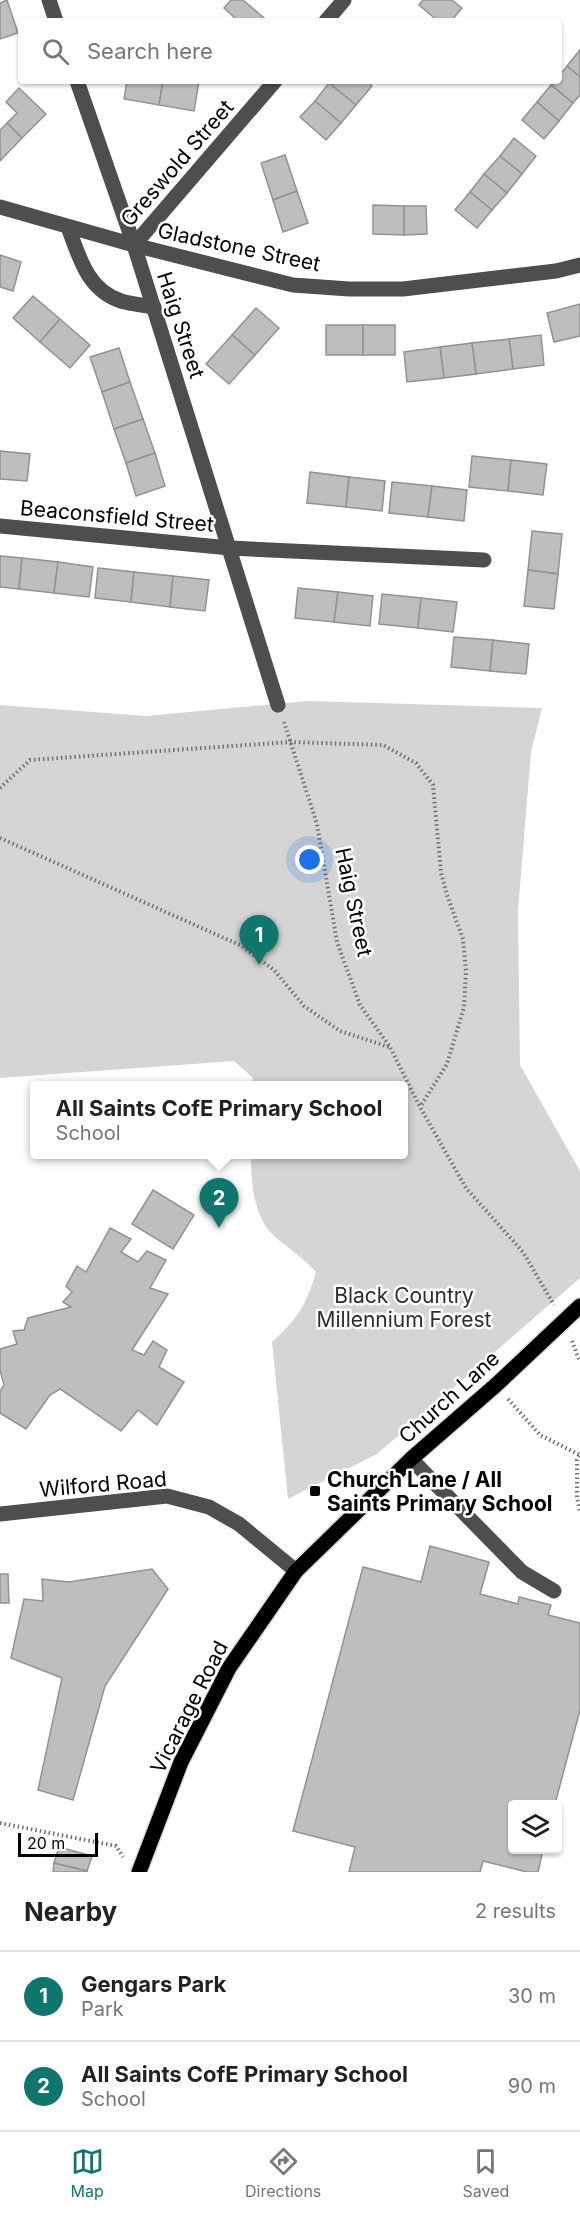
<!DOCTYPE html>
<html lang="en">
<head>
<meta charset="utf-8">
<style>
  body { margin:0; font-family:Inter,sans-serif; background:#f6f6f6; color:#222 }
  .controls { position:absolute; right:18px; bottom:18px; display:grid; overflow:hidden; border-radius:6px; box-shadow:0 2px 4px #0004 }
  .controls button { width:54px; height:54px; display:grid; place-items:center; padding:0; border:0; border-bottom:2px solid #e0e0e0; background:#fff; color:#222; font:30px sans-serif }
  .scale { position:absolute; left:18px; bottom:15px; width:80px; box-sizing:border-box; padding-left:6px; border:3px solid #000; border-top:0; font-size:16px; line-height:21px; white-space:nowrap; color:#000; -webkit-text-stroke:4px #fff; paint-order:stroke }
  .you { position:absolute; left:310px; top:860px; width:21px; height:21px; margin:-15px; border:4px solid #fff; border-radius:50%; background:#1a73e8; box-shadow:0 0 0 9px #1a73e833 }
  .badge { display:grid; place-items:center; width:39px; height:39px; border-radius:50%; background:#0f766e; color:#fff; font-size:20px; font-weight:700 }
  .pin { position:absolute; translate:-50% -50px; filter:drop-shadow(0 2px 3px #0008) }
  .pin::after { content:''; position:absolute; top:32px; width:21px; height:18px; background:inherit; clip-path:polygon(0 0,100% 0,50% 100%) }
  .popup { position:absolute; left:30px; top:1081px; width:378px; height:78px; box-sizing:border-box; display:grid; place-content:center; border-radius:6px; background:#fff; filter:drop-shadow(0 2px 4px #0005); font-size:20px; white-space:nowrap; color:#767676 }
  .popup b { font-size:22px; color:#222 }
  .popup::after { content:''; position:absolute; left:50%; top:100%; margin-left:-12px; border:12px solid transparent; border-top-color:#fff }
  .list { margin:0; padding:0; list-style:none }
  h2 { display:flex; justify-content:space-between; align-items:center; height:78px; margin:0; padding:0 24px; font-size:26px }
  h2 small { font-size:20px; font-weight:400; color:#767676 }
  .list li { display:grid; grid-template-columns:39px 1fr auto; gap:18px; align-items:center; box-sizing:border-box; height:90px; padding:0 24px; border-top:2px solid #e0e0e0 }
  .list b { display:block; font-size:22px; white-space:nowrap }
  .list p { margin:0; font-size:20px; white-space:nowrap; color:#767676 }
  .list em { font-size:20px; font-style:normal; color:#767676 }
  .icon { flex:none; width:33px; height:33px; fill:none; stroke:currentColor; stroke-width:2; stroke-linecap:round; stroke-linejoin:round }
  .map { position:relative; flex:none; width:580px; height:1872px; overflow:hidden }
  .search { position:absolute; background:#fff; box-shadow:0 2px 4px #0004; left:18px; right:18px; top:18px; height:66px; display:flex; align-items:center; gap:15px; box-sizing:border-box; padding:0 21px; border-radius:6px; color:#767676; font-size:22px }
  .sheet { height:258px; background:#fff }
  nav { display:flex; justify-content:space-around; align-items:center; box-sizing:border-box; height:84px; border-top:2px solid #e0e0e0; background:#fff; font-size:16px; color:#767676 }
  nav a { display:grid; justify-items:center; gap:3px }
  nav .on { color:#0f766e }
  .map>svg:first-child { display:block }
</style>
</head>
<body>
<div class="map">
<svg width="580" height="1872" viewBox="0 0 580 1872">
  <rect width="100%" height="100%" fill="#fff"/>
  <path fill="#d5d5d5" d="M308,701L542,708L531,752L518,911L520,1065L580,1171V1278L377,1454L288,1499L272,1342C298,1318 306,1306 316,1272C302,1257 291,1250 276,1238C253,1218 251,1183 251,1155L404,1154V1086L253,1085V1078L234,1061L0,1078V705L146,716Z"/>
  <g fill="#bebebe" stroke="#929292" stroke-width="1.5">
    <path d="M7,0L18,33L0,39V3Z"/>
    <path d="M231,0H243L264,18L262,21H233L235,18L224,8Z"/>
    <path d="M423,0H452L462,8L451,21H438L419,5Z"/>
    <path d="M580,50V77L567,66Z"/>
    <path d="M567,66L580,77V95L573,103L551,85L555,81H559V76Z"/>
    <path d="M127,81H163L159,105L124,99Z"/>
    <path d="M163,81H199L194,111L159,105Z"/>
    <path d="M331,81H367L372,86L356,105L329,83Z"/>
    <path d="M329,83L356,105L341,123L315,101Z"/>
    <path d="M551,85L573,103L559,121L537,102Z"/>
    <path d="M19,88L46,114L22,138L7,123L17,113L6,102Z"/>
    <path d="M315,101L341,123L326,140L300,117Z"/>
    <path d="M537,102L559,121L544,139L522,120Z"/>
    <path d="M7,123L22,138L0,161V130Z"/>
    <path d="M514,138L536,156L522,174L500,156Z"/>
    <path d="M285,155L297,191L273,200L261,163Z"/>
    <path d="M500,156L522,174L507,193L484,174Z"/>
    <path d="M484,174L507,193L492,210L470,192Z"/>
    <path d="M297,191L308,223L283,232L273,200Z"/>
    <path d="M470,192L492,210L477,228L455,210Z"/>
    <path d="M373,205L404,206V235L373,234Z"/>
    <path d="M404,206H426L427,234L404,235Z"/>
    <path d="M0,255L21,262L13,291L0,287Z"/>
    <path d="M33,296L60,319L40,342L13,318Z"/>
    <path d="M580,304V336L554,342L547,313Z"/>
    <path d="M256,308L279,328L255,355L232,335Z"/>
    <path d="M60,319L90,345L70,368L40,342Z"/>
    <rect x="326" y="325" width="37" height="30"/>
    <rect x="363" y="325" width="32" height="30"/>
    <path d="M232,335L255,355L229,384L206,364Z"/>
    <path d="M541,335L544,365L513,369L509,339Z"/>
    <path d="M509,339L513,369L476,374L472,343Z"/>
    <path d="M472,343L476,374L444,378L440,347Z"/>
    <path d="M440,347L444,378L407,382L404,352Z"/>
    <path d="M119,348L130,382L102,392L90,357Z"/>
    <path d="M130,382L143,419L114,429L102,392Z"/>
    <path d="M143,419L155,453L126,463L114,429Z"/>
    <path d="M0,451L30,454L27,481L0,479Z"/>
    <path d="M155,453L165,486L136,496L126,463Z"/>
    <path d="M472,456L511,460L508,491L469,487Z"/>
    <path d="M511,460L547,464L543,495L508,491Z"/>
    <path d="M310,472L349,477L346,507L307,503Z"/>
    <path d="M349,477L385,481L382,511L346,507Z"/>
    <path d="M392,482L432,486L428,517L389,513Z"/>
    <path d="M432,486L467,490L464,521L428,517Z"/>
    <path d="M532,531L562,534L558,574L528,570Z"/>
    <path d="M0,556L22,558L19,589L0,587Z"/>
    <path d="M22,558L58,562L54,593L19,589Z"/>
    <path d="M58,562L93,567L89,597L54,593Z"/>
    <path d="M98,568L134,572L131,602L95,598Z"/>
    <path d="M528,570L558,574L554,609L524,606Z"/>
    <path d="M134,572L173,576L170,607L131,602Z"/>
    <path d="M173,576L209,580L205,611L170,607Z"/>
    <path d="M298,588L338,592L334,622L295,618Z"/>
    <path d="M338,592L373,596L370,626L334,622Z"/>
    <path d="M382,594L421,598L418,628L379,624Z"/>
    <path d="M421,598L457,602L453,632L418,628Z"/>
    <path d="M454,637L493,640L490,671L451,667Z"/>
    <path d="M493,640L529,644L526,674L490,671Z"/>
    <path d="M153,1190L194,1215L173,1249L132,1224Z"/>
    <path d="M110,1228L131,1239L121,1252L138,1262L147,1251L166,1260L150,1288L168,1294L132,1350L144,1355L153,1341L167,1350L159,1367L184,1382L157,1425L138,1410L121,1431L60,1389L50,1395L26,1429L0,1413V1391L4,1385L0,1370V1349L17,1344L13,1331L24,1330L28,1318L71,1307L63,1302L72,1292L66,1286L77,1266L86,1272Z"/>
    <path d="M430,1546L489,1562L480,1594L518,1604L519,1597L551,1605L548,1615L580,1623V1710L555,1804H512V1850H543L538,1872H527L483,1861L480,1872H349L355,1847L293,1831L363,1567L421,1582Z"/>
    <path d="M152,1569L168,1589L105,1686L73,1800L38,1790L62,1678L11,1658L24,1599L43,1601L42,1579L69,1582Z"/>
    <path d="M0,1574H8L9,1603H0Z"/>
    <path d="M59,1847L92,1856L87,1871L54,1863Z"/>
    <path d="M54,1863L87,1871V1872H53Z"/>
  </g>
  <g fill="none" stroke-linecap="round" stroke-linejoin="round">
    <g stroke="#dbdbdb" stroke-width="18">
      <path id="major" d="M139,1872L181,1762L229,1668L296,1571L411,1459L496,1385L580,1306"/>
    </g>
    <g stroke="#707070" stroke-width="4" stroke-dasharray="1.5 3" stroke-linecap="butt">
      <path d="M284,722L317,824L337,942L360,1005L390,1047L420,1107L466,1188L523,1252L554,1305"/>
      <path d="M0,788L30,760L290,742L383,745L416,763L433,785L441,873L447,895L463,939L466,972L464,1007L447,1064L420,1107"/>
      <path d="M0,838L242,946L274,970L304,1006L340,1031L389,1047"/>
      <path d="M572,1341L580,1362"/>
      <path d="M508,1399L540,1435L580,1455"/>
      <path d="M580,1456L577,1460V1497L580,1512"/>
      <path d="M0,1823L116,1846L123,1857"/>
    </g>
    <g stroke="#4e4e4e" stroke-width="15">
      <path d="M49,0L56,21"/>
      <path d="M326,21L344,0"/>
      <path d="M77,81L134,245L278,705"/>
      <path d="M0,207L134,245L293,285L349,289H403L556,271L580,265"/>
      <path d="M68,227C79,256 87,290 121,301C131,304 143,305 154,307"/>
      <path d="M134,245L275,81"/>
      <path d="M0,526L230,548L484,560"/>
      <path d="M411,1459L522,1572L554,1591"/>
      <path d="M0,1514L167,1496L209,1507L239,1524L296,1571"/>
    </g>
    <use href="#major" stroke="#000" stroke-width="15"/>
  </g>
  <rect fill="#000" stroke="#fff" stroke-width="2" x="309" y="1485" width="12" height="12" rx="3"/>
  <g text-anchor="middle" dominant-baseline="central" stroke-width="5" stroke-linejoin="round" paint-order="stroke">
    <g font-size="21" fill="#000" stroke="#fff">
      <text transform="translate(177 163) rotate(-49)">Greswold Street</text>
      <text transform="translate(239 247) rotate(12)">Gladstone Street</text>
      <text transform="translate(181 325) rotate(72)">Haig Street</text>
      <text transform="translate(117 516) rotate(5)">Beaconsfield Street</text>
      <text transform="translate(354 902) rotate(78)">Haig Street</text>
      <text transform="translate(449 1397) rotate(-42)">Church Lane</text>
      <text transform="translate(103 1484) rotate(-5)">Wilford Road</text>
      <text transform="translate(189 1707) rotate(-63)">Vicarage Road</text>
    </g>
    <g font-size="21" fill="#2c2c2c" stroke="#fff">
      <text x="404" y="1295">Black Country<tspan x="404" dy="24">Millennium Forest</tspan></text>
    </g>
    <g font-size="21" font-weight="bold" fill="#000" stroke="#fff" text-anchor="start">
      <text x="327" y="1479">Church Lane / All<tspan x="327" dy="24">Saints Primary School</tspan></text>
    </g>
  </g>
</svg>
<div class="controls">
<button><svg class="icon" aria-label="layers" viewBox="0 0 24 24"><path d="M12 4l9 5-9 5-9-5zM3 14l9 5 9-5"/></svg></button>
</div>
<div class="scale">20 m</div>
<div class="you"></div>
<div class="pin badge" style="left:259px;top:965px">1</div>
<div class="pin badge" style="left:219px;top:1228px">2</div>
<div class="popup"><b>All Saints CofE Primary School</b>School</div>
<div class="search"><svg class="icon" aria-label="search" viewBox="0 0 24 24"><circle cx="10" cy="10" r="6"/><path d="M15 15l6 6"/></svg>Search here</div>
</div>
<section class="sheet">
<h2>Nearby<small>2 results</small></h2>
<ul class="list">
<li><span class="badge">1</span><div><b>Gengars Park</b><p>Park</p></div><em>30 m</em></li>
<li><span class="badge">2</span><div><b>All Saints CofE Primary School</b><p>School</p></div><em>90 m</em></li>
</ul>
</section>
<nav>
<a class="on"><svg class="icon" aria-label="map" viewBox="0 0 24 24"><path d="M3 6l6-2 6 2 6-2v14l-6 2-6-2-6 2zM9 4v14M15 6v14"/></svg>Map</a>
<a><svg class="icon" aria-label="directions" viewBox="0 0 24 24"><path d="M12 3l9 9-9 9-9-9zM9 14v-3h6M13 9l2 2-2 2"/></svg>Directions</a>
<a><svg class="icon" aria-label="saved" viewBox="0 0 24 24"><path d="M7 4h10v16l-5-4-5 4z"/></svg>Saved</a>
</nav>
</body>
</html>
